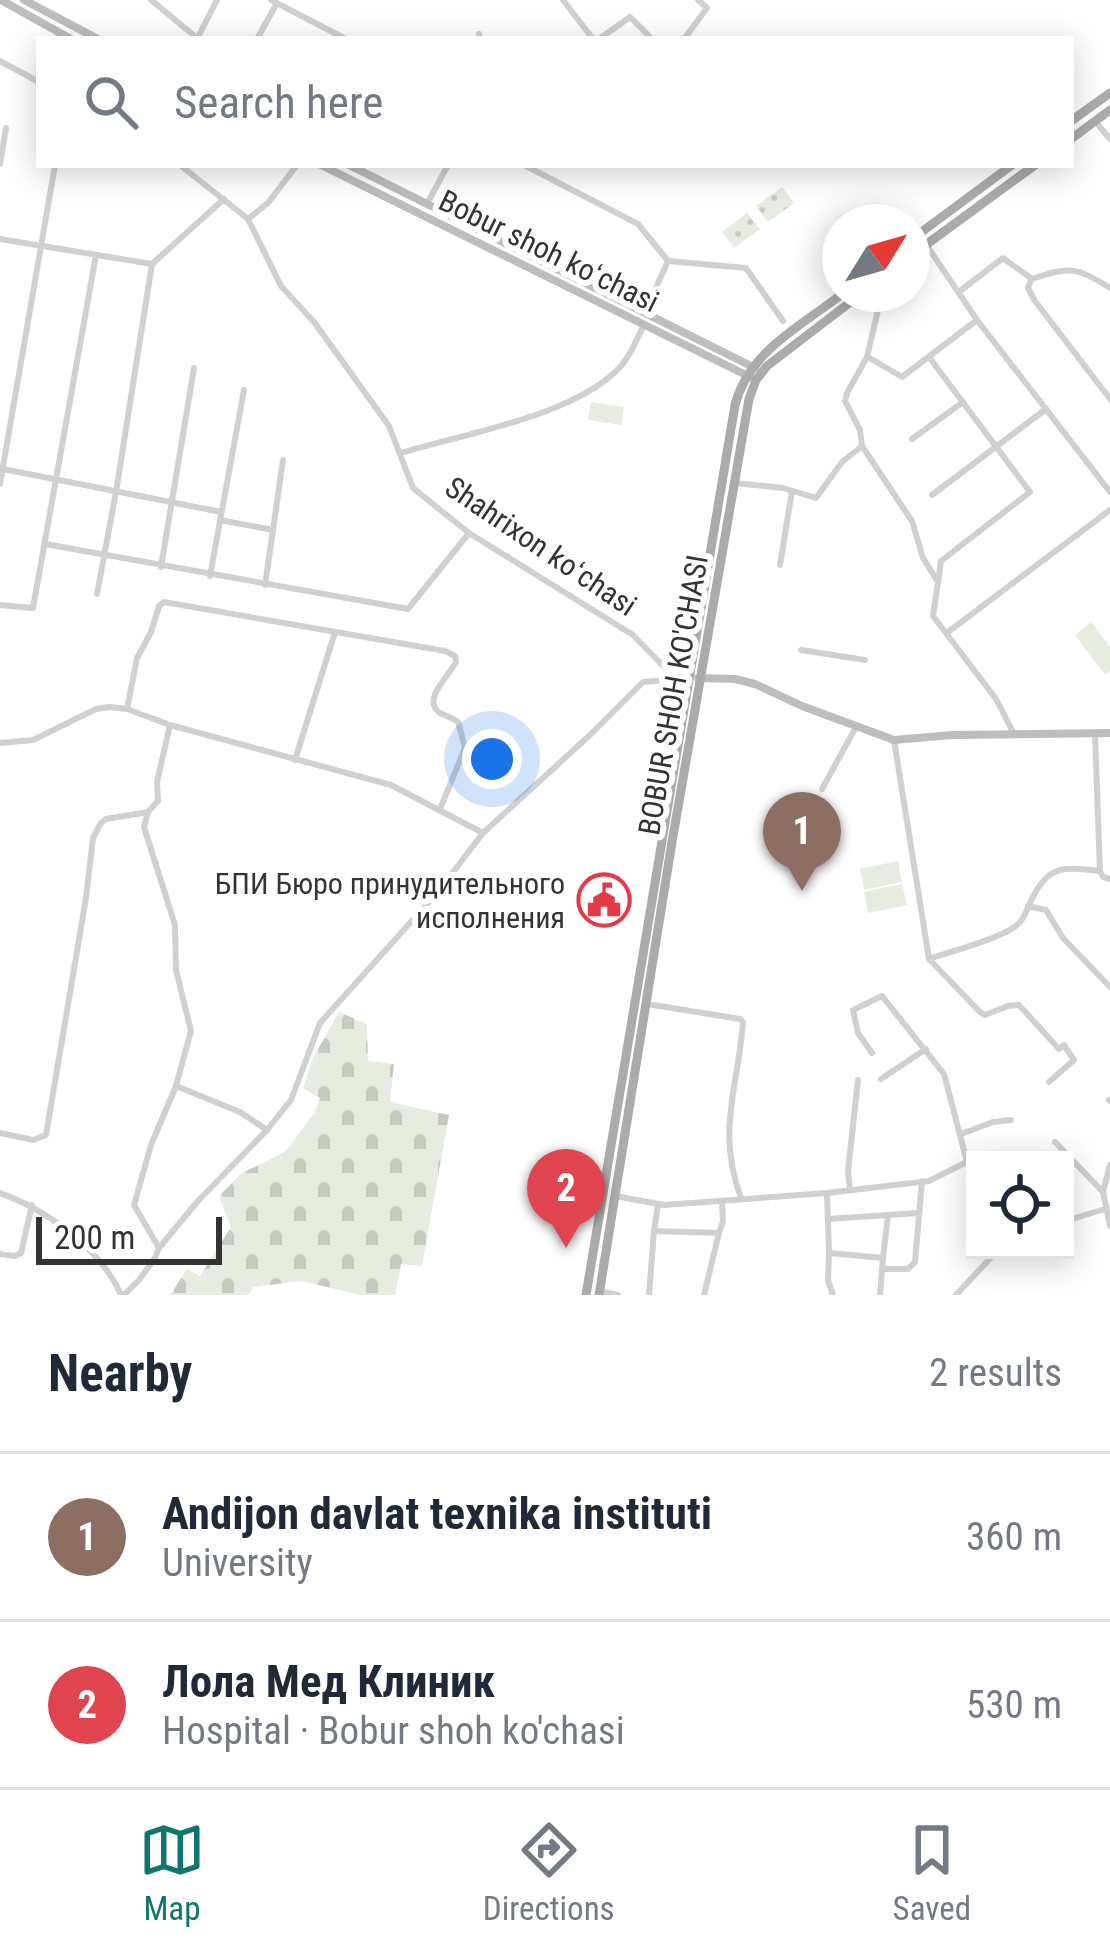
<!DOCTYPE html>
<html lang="en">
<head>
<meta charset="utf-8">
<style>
  body { margin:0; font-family:"Roboto Condensed",sans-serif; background:#f2f2f3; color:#1f2937 }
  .controls { position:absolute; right:36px; bottom:36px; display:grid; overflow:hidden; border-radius:0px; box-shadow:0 6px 30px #0003 }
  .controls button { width:108px; height:108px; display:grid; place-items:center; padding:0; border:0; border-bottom:3px solid #e0e1e3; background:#fff; color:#1f2937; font:60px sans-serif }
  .compass { position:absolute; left:822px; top:204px; width:108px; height:108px; border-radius:50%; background:#fff; box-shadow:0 6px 30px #0003; rotate:53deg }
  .scale { position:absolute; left:36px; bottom:30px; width:186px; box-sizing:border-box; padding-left:12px; border:6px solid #333; border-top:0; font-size:33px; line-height:42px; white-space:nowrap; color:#333; -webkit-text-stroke:9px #fff; paint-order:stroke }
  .you { position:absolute; left:492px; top:759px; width:42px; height:42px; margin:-30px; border:9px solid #fff; border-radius:50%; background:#1a73e8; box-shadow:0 0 0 18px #1a73e833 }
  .badge { display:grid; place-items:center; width:78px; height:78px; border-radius:50%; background:#0f766e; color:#fff; font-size:39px; font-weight:700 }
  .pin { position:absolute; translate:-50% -99px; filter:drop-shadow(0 3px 6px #0008) }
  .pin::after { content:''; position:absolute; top:63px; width:42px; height:36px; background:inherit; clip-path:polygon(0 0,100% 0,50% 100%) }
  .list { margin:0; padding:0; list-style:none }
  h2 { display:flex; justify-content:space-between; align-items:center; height:156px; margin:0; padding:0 48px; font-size:51px }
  h2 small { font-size:39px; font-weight:400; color:#747a83 }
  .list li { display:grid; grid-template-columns:78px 1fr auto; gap:36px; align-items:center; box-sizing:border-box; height:168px; padding:0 48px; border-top:3px solid #e0e1e3 }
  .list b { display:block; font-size:45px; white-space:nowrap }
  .list p { margin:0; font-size:39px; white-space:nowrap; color:#747a83 }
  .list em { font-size:39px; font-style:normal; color:#747a83 }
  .icon { flex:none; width:66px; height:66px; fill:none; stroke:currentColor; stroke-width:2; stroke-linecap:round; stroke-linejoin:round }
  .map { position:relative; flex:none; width:1110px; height:1295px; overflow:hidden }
  .search { position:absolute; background:#fff; box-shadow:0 6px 30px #0003; left:36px; right:36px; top:36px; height:132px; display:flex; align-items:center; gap:30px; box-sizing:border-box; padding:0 42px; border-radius:0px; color:#747a83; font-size:45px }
  .sheet { height:492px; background:#fff }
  nav { display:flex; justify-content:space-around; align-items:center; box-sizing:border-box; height:168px; border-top:3px solid #e0e1e3; background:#fff; font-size:33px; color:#747a83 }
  nav a { display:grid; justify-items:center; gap:6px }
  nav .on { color:#0f766e }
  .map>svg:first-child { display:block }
</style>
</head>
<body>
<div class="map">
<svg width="1110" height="1295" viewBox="0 0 1110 1295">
  <defs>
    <pattern id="grass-dots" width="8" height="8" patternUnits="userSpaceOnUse" patternTransform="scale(3)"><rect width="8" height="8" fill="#e6ecdf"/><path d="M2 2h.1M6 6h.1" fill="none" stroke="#c6cbc0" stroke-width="1.8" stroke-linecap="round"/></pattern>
    <pattern id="cemetery-stones" width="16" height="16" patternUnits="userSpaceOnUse" patternTransform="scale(3)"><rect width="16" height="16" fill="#e6ecdf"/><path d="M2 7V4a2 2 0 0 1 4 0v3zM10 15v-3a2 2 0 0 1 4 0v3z" fill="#c6cbc0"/></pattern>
  </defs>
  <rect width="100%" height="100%" fill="#fff"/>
  <g fill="url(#grass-dots)">
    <path d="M782,187L794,203L768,222L756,206Z"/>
    <path d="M747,213L760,229L734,248L722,232Z"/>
  </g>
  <path fill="url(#cemetery-stones)" d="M339,1012L367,1024L368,1061L394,1064L390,1102L449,1115L422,1266L401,1264L395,1295H361L301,1281L253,1287L249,1295H170L187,1269L200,1276L231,1227L219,1196L242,1173L285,1152L315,1112L320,1098L303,1088L313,1058Z"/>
  <g fill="#e6ecdf">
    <path d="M591,402L624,407L621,425L588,420Z"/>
    <path d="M1091,622L1110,647V671L1105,675L1075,635Z"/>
    <path d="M898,861L902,882L864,890L860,869Z"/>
    <path d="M902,884L907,905L868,913L864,892Z"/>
  </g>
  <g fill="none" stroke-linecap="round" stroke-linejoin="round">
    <g stroke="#d0d0d0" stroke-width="6">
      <path d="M151,0L197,38"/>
      <path d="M271,0L346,39"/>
      <path d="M563,0L593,39"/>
      <path d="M479,34L480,39"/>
      <path d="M197,39L217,0"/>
      <path d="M257,39L277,3"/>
      <path d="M599,39L630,17L652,39"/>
      <path d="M684,39L707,8L698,0"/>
      <path d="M0,61L39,82"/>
      <path d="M1095,121L1110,139"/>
      <path d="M0,164L6,128"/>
      <path d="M180,165L248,219L281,286L314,322L389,426L413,488L469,533L633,635L674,677"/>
      <path d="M524,165L638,224L668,261"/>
      <path d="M427,204L448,165"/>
      <path d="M248,219L268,203L297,165"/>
      <path d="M919,234L977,320L1110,492"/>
      <path d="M0,239L152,264L116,492L97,594"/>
      <path d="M668,261L746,268L783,321"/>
      <path d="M152,264L224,199"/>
      <path d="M1031,280L1028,288L1035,301L1110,399"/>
      <path d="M960,291L1003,258L1032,279C1070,266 1076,267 1110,288"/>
      <path d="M875,294L878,310L867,357L847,393L845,401L860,430L862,446L912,521L923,558L938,582L933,616L996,699L1014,734"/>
      <path d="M645,312L668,261"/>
      <path d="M868,357L902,377L977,320"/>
      <path d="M929,357L1030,492L941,561L938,582"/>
      <path d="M912,439L963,402"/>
      <path d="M401,453C463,434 578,415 621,366C631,355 637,338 644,325"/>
      <path d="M3,469L221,512"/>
      <path d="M735,483L783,488L816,498L842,462L862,446"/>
      <path d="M0,484L55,165"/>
      <path d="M932,495L1046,409"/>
      <path d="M220,520L273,530L265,585"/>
      <path d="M273,530L283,460"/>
      <path d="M45,544L408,609L469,533"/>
      <path d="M780,565L792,491"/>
      <path d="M161,567L194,368"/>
      <path d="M210,576L244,390"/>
      <path d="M0,605L33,608L96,255"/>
      <path d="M948,632L1110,510"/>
      <path d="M801,650L865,660"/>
      <path d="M127,709L137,658L151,632L159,606L164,602L445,651L455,656L456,662C449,676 421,700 440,713C446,716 453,718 458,722L465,748L440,809"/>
      <path d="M1095,734L1100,871"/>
      <path d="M894,740L929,959"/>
      <path d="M0,743L33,740L96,709L109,707L127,709L170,725L391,785L483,833L591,734L643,682L690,678"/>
      <path d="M295,760L335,632"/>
      <path d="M822,789L856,727"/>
      <path d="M1028,906L1046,910L1063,938L1110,987"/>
      <path d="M929,959L980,1012L985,1015L1008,1006L1019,1005L1059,1049L1064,1045L1074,1060L1049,1082"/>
      <path d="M929,959C952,951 1000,939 1017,925C1024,920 1027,909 1031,901C1048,864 1063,867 1100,871L1103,877L1110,879"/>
      <path d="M647,1004L740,1019L743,1022C738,1089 716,1130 741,1198"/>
      <path d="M872,1053L858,1033L853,1010L882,996L944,1074L967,1162"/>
      <path d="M881,1079L926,1049"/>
      <path d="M176,1086L240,1112L267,1130"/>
      <path d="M1109,1100L1110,1101"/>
      <path d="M0,1133L33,1140L46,1135L86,898L93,838L101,823L106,819L148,812"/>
      <path d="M961,1134L993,1122L1011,1120"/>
      <path d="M1055,1142L1103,1192"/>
      <path d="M1110,1165L1103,1192L1110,1226"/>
      <path d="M850,1189L848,1171L858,1080"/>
      <path d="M0,1193C46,1209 102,1250 121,1295"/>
      <path d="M827,1193L829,1253L883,1258L880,1295"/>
      <path d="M615,1196L664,1205L827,1193L929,1181L967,1162L975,1173"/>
      <path d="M658,1204L654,1231L719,1233L704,1295"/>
      <path d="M828,1219L888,1215"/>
      <path d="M1065,1221L1105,1209"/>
      <path d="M719,1233L723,1221L722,1201"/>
      <path d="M159,1248L134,1205L151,1145L176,1086L191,1031L176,970L175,925L144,827L148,812L158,801L157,782L170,725"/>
      <path d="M829,1253L828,1280L833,1295"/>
      <path d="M0,1254L15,1256L21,1253L32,1205"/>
      <path d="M883,1258L888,1215L919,1213"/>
      <path d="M883,1269H908L915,1262L922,1181"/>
      <path d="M599,1291L618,1295"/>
      <path d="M124,1295L139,1280L155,1258L159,1248L197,1202L267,1130L291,1100L320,1023L437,893L483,833"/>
      <path d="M649,1295L654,1231"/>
      <path d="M956,1295L998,1250"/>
    </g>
    <g stroke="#bdbdbd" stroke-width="8">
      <path d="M1,0L71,39"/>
      <path d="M24,0L98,39"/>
      <path d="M321,165L750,377"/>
      <path d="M349,165L755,368"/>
      <path d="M698,678L735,679L755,684L802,706L894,740L953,735L1110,733"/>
    </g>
    <g stroke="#ababab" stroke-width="9">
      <path d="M1071,121L1110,93"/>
      <path d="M1071,139L1110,110"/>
      <path d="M912,239L1012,165"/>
      <path d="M912,255L1035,165"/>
      <path d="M586,1295L735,405C749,351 800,327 842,294"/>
      <path d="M599,1295L672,842L749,399L756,380L767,366L861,294"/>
    </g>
  </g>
  <defs>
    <g id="civic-ring" transform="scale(2.7)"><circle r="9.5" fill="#fff" stroke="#e63946" stroke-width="1.5"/><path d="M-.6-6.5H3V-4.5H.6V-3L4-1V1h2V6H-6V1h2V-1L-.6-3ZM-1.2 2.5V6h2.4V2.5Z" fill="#e63946"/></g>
  </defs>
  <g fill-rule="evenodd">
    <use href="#civic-ring" x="604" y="900"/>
  </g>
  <g text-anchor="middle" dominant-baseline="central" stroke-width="12" stroke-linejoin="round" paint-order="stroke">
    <g font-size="30" fill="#333" stroke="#fff">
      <text transform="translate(549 251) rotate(26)">Bobur shoh koʻchasi</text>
      <text transform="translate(541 546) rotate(34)">Shahrixon koʻchasi</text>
      <text transform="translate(673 695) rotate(-80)">BOBUR SHOH KO'CHASI</text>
    </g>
    <g font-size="30" fill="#333" stroke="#fff" text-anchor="end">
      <text x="565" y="883">БПИ Бюро принудительного<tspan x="565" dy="34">исполнения</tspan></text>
    </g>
  </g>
</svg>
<div class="controls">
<button><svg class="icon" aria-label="locate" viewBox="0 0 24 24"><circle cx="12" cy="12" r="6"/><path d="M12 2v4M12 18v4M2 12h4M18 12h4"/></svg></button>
</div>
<svg class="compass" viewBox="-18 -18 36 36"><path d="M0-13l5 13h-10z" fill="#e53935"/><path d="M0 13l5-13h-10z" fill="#747a83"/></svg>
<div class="scale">200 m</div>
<div class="you"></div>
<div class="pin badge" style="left:802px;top:891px;background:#8d6e63">1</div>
<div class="pin badge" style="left:566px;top:1248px;background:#e0444e">2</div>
<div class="search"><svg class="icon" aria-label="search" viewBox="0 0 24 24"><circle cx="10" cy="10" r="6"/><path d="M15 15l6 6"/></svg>Search here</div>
</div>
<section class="sheet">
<h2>Nearby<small>2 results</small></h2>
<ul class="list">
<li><span class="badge" style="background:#8d6e63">1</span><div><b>Andijon davlat texnika instituti</b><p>University</p></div><em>360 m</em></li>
<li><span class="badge" style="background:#e0444e">2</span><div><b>Лола Мед Клиник</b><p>Hospital · Bobur shoh ko'chasi</p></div><em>530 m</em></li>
</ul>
</section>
<nav>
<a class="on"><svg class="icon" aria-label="map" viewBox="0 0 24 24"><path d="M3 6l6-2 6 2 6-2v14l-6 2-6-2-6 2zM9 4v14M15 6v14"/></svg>Map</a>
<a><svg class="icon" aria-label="directions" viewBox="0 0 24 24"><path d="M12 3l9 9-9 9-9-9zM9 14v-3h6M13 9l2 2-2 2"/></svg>Directions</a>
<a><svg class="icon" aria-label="saved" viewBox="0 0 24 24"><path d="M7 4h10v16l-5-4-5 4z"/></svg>Saved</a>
</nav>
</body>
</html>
